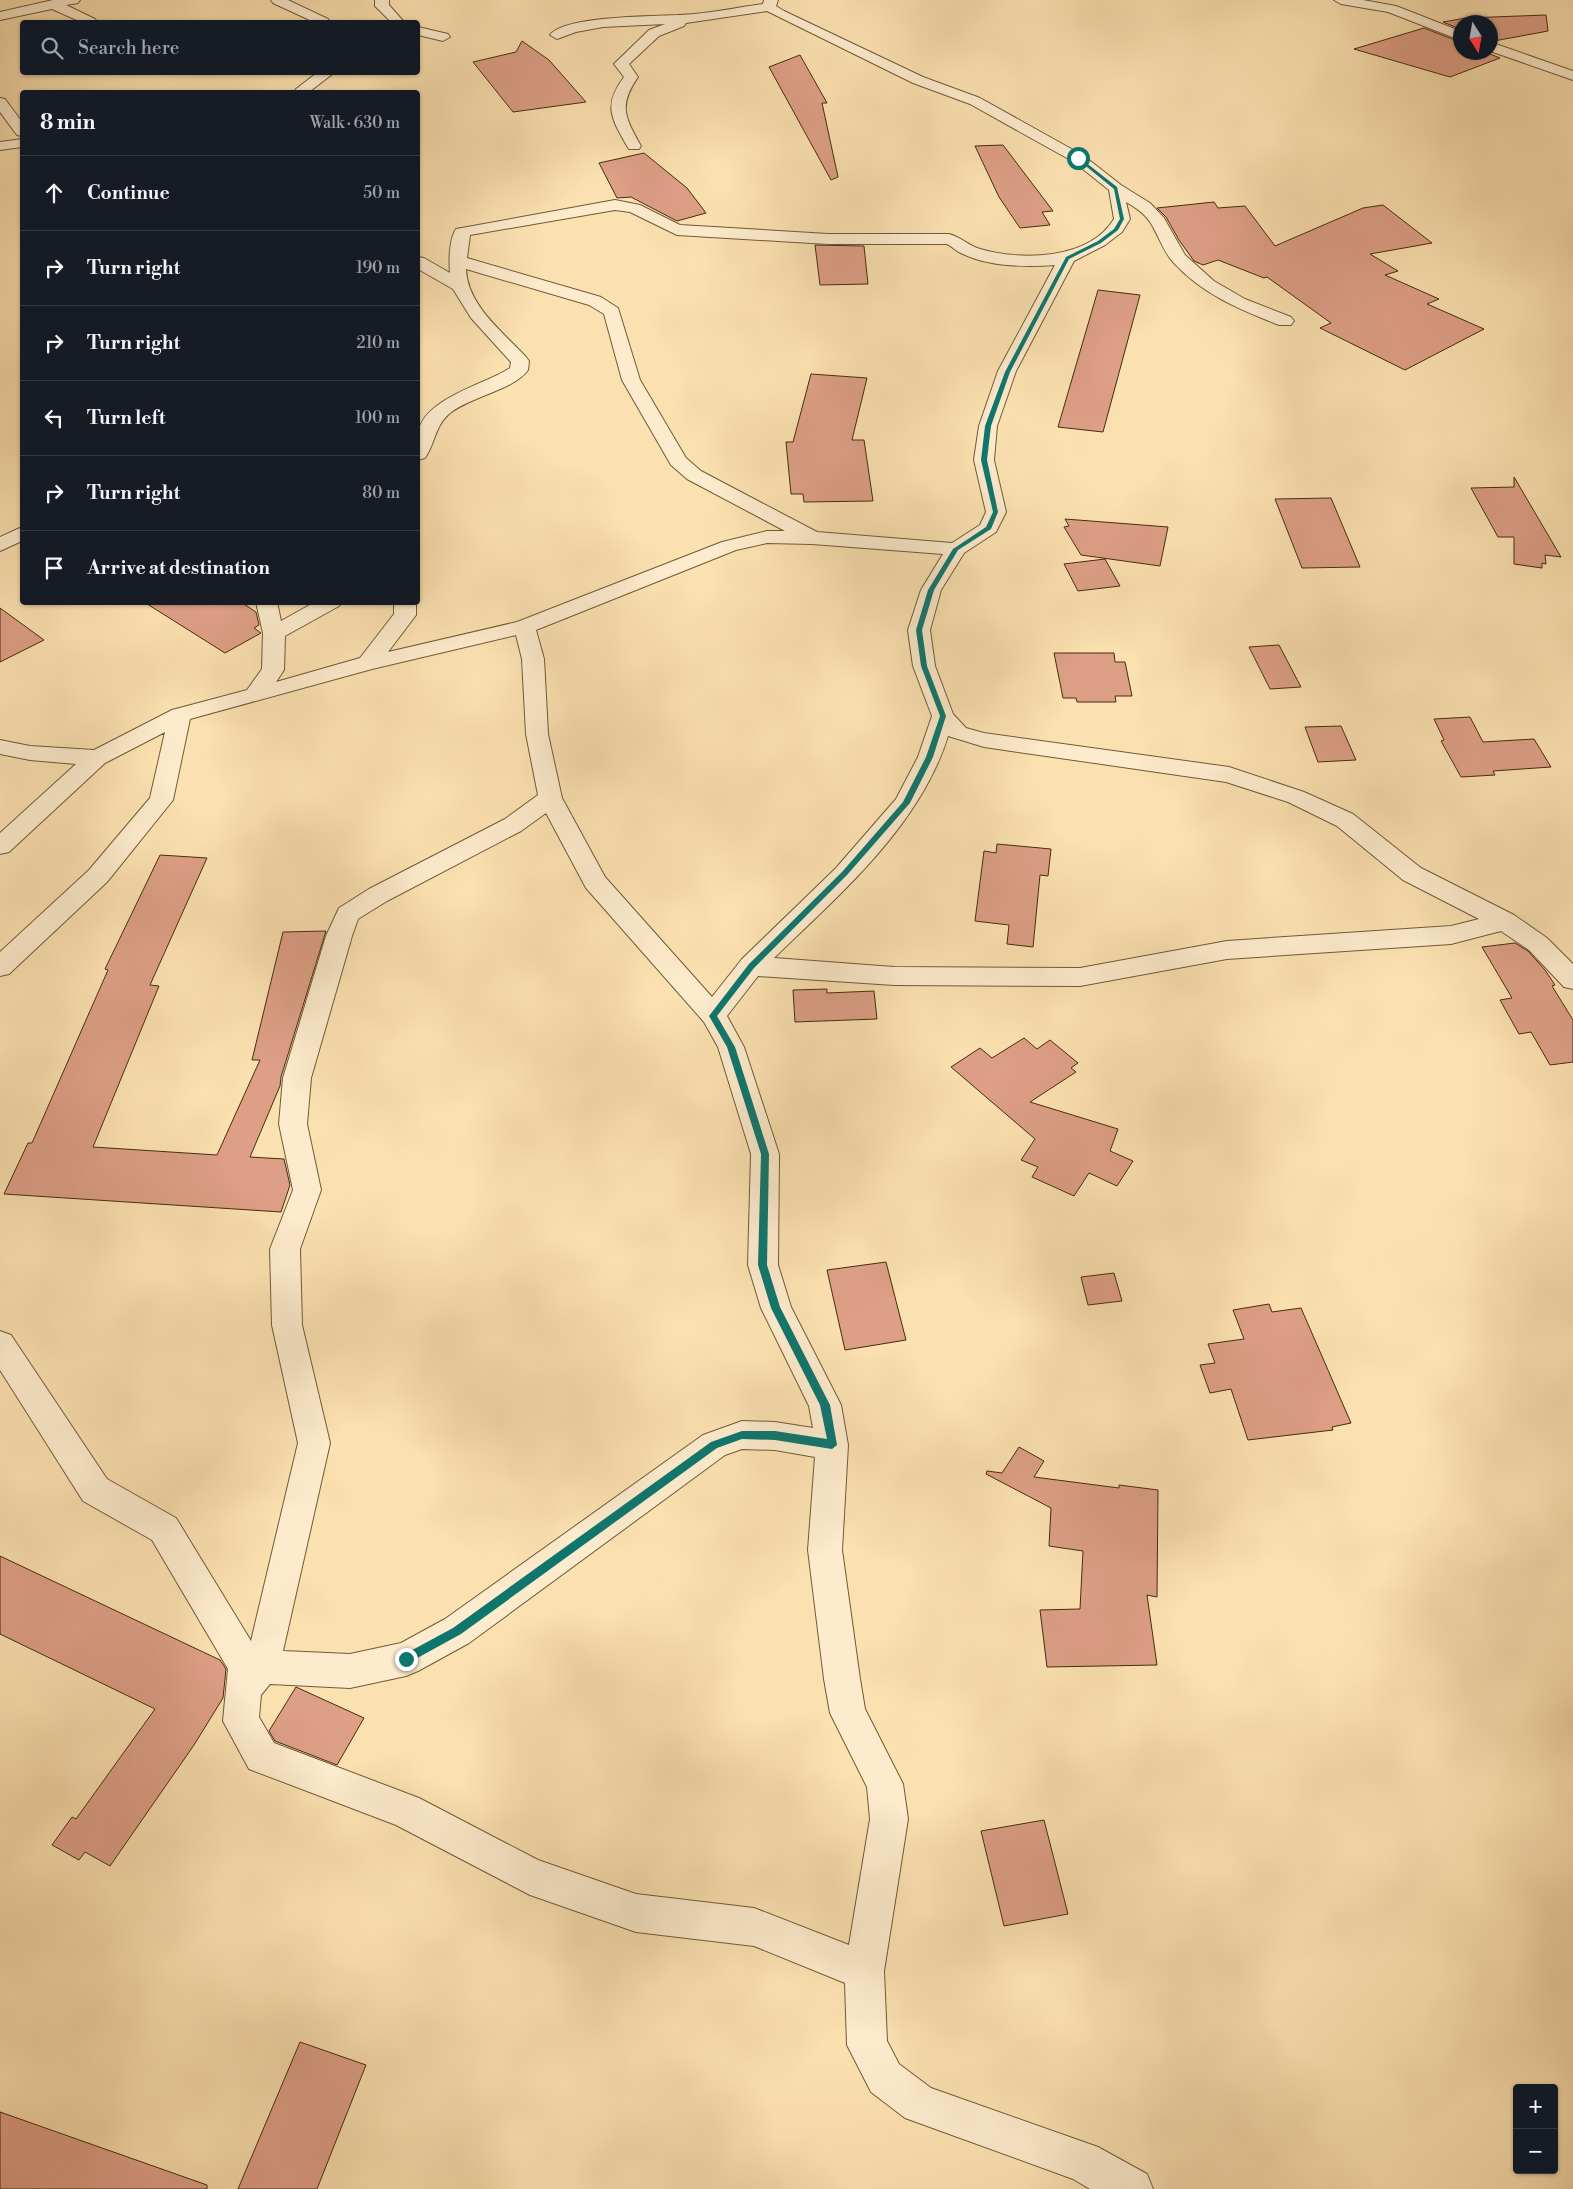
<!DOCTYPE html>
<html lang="en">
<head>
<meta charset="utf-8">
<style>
  body { margin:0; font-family:"Libre Bodoni",serif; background:#20242c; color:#f1f3f6 }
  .controls { position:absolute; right:15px; bottom:15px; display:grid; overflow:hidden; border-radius:5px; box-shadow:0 1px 4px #0004 }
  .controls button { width:45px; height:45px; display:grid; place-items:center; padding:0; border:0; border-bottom:1px solid #363941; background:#171b24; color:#f1f3f6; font:25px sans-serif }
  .compass { position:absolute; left:1453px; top:15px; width:45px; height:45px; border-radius:50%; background:#171b24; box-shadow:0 1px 4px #0004; rotate:169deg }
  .stop { position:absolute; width:15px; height:15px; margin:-11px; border:4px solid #0f766e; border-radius:50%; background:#fff }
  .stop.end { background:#0f766e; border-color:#fff; box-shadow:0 1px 5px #0008 }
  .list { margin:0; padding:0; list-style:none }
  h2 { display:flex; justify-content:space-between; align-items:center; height:65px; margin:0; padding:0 20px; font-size:21px }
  h2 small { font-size:16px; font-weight:400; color:#9ea1a6 }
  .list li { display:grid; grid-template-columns:32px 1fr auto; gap:15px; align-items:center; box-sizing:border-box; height:75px; padding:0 20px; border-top:1px solid #363941 }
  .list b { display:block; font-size:19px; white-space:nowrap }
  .list em { font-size:16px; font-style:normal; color:#9ea1a6 }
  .icon { flex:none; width:28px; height:28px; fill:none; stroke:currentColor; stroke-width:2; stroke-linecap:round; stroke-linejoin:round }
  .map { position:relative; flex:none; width:1573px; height:2189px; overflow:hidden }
  .search { position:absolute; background:#171b24; box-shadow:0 1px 4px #0004; left:20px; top:20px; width:400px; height:55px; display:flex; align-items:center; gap:12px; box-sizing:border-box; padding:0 18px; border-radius:5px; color:#9ea1a6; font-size:19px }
  .panel { position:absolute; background:#171b24; box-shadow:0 1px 4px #0004; left:20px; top:90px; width:400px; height:515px; border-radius:5px }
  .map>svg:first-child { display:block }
</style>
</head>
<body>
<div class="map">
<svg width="1573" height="2189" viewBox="0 0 1573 2189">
  <rect width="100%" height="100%" fill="#fbe0b0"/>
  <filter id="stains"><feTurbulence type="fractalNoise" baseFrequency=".004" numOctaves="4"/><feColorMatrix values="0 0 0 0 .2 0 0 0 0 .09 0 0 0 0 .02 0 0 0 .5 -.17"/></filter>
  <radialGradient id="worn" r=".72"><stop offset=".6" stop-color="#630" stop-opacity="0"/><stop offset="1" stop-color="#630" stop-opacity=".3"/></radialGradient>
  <g fill="#dd9f86" stroke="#452c0e">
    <path d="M1546,15L1548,31L1494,41L1490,40V22H1460V29L1443,22L1466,18Z"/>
    <path d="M1424,28L1460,42V52H1485L1500,58L1450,77L1354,49Z"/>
    <path d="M522,41L549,60L586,102L513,112L473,62L516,52Z"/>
    <path d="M800,55L827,103H822L838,177L831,180L769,67Z"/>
    <path d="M1003,145L1053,211L1042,212L1050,225L1020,228L999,197L975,146Z"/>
    <path d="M644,153L687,188L706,213L677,221L631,197L617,198L599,163Z"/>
    <path d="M1214,202L1218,208L1245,206L1275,246L1363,208L1383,205L1432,243L1370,254L1398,271L1385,275L1439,299L1427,304L1484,329L1405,370L1320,328L1331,323L1267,277L1264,278L1218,260L1203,265L1194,261L1179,240L1166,217L1157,208Z"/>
    <path d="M815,245L864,246L868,284L820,285Z"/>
    <path d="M1098,290L1140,295L1103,432L1058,427Z"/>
    <path d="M811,374L867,378L852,440H864L873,501L804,502L803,494H791L786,442H793Z"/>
    <path d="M1514,477L1561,557L1545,555L1546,564L1542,563V568L1514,564V537H1498L1471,488L1514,487Z"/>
    <path d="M1331,498L1360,567L1302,568L1275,499Z"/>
    <path d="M1065,519L1168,527L1160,566L1081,555L1064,527L1069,526Z"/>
    <path d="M1105,559L1120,586L1078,591L1064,564Z"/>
    <path d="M144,602H241L256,612L259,625L254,628L261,633L225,653Z"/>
    <path d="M0,608L44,640L0,662Z"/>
    <path d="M1279,645L1301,687L1270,689L1249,647Z"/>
    <path d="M1054,653H1114L1115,662H1125L1132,696H1115L1116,702H1077L1076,698H1063Z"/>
    <path d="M1470,717L1483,742L1534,739L1551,767L1493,771L1495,775L1461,777L1441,741L1444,740L1434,719Z"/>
    <path d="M1341,726L1356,760L1318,762L1305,727Z"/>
    <path d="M997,844L1051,849L1048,876L1040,875L1033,947L1007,944L1009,925L975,921L984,851L996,853Z"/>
    <path d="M160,855L207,858L150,985L159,986L93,1147L217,1155L260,1060H252L283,932L326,931L281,1077L280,1086L250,1157L284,1159L290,1185L281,1212L4,1194L28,1143H32L108,970L105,969Z"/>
    <path d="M1515,943L1528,951L1545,970L1555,985L1552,986L1573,1020V1062L1550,1065L1531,1032L1519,1034L1500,1000L1512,998L1482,947Z"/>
    <path d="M827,989V993L874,991L877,1019L795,1022L793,990Z"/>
    <path d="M1024,1038L1037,1049L1050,1040L1078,1063L1071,1068L1076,1072L1030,1102L1118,1129L1110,1151L1133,1161L1117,1186L1089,1173L1074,1196L1032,1177L1038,1167L1021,1160L1035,1139L951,1067L980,1048L992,1058Z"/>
    <path d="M886,1262L906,1340L845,1350L827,1270Z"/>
    <path d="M1114,1273L1122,1301L1088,1305L1081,1277Z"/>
    <path d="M1269,1304L1272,1312L1301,1308L1351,1423L1332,1427L1333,1430L1248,1440L1231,1389L1210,1393L1200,1365L1215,1363L1208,1344L1244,1339L1233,1310Z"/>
    <path d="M1019,1447L1044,1461L1034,1477L1119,1488V1485L1158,1490L1157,1597L1147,1595L1157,1665L1047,1667L1040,1610L1080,1609L1083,1551L1049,1546L1051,1508L986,1474L987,1471L1002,1473Z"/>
    <path d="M0,1556L220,1660L226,1669L223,1698L194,1745L110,1866L85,1852L79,1860L52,1845L72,1817L76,1819L155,1709L0,1634Z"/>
    <path d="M296,1687L364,1718L337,1765L275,1741L269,1731Z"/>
    <path d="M1044,1820L1068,1914L1004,1926L981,1831Z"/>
    <path d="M300,2042L366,2065L317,2189H238Z"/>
    <path d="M0,2112L207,2185V2189H0Z"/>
  </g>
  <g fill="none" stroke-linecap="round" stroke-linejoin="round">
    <g stroke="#725936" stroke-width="2">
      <g id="minor">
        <path d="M53,0H80L78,3L66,5L95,19L97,22H81L52,9L0,20V12Z"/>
        <path d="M271,0H288L328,19L330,22H314L273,3Z"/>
        <path d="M375,0H389V5L404,22H391L375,6Z"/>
        <path d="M764,0H778L776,6L784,11L923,77L980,98L1084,156L1121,185L1150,203L1164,218L1185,255L1214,281L1245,299L1291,317L1294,321L1291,325H1279C1239,309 1202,294 1173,262C1163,251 1158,234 1150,222C1144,213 1135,207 1126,202L1130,219L1122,232L1105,245L1074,261L1016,371L997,426L994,460L1006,512L996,532L964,553L941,590L930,630L935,666L953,714L966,728L984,733L1229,767L1304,792L1353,814L1421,868L1514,915L1547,938L1573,964V989L1564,987L1529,950L1501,931L1451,944L1227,959L1080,986L894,985L758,976L727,1016L744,1047L779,1154L778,1265L791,1307L841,1405L848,1445L842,1550L860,1679L865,1709L903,1784L908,1819L884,1971L887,2041L899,2064L931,2088L1098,2147L1147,2174L1153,2189H1090L1073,2179L905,2118L871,2092L847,2045L845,1983L754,1946L636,1932L530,1895L396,1825L249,1769L223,1721L228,1669L152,1540L83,1501L0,1370V1331L11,1335L107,1479L176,1518L251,1641L298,1443L272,1325L270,1249L293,1190L279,1124L283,1078L326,936L339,908L369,889L505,819L538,795L526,734L522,659L516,635L372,669L190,719L173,800L169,805L107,882L9,974L0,976V952L89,870L150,798L165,732L105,763L9,852L0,854V833L76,764L30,760L0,754V740L30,746L94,750L172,710L247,690L262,669L263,633L256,602H277L281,621L315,602H342L339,606L285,636L284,670L276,682L360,658L394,614V602H416V615L388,652L517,622L722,542L767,531H785L687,479L671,465L622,380L604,314L589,305L466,269C467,305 503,332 526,357L529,361L528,370C514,390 469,397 449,414C435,426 435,444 425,458L418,460C418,451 416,441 418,433C424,400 478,386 503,372L510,368L511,362L471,318L453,289L418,269V257L424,258L450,273C449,261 449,239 456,229L615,200L640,205L680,225L828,234H949C961,237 969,246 980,249C1021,261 1089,260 1114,219L1109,190L1074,162L970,104L913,83L767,11L686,23L684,26L659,36L629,64L638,77C618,106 625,117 641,146L639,149H629L627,146C611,118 603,105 624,77L614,64L649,30L665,24L603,27L576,32L557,39L550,35C566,14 666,17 694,14C717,12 740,7 763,4ZM615,210L630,212L677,235L828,244H947C953,247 957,252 963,254C990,267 1026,267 1055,265L998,371L979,426L974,460L986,512L980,525L952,543L817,532L701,471L686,458L640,380L618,308L601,297L467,258L470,235ZM767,543L812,544L943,554L921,590L908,630L913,666L932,716L918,757L896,799L836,868L742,959L712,997L605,877L562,798L548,734L544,659L536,630L736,550ZM948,736L984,747L1226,782L1288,802L1337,826L1403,880L1479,919L1451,926L1227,941L1080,968L894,967L774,958C840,894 920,826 948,736ZM546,813L586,888L704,1022L718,1047L751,1154L748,1265L761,1308L809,1406L813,1428L775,1422L742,1421L703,1435L445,1619L401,1643L350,1654L283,1651L330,1443L302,1325L300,1249L321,1190L307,1124L311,1078L352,936L358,919L387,901L521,831ZM742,1449L775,1450L815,1457L808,1550L824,1679L830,1713L867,1787L870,1819L849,1945L754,1908L636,1894L538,1860L419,1798L274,1743L259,1717L261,1695L270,1684L350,1688L406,1676L418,1671L469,1643L725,1455Z"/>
        <path d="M1334,0H1363L1396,6L1460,31V40L1388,12L1341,4Z"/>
        <path d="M418,27L448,34L450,37L443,41L418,35Z"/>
        <path d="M1490,42L1573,71V80L1490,51Z"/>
        <path d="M318,72H335L309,92H294L296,89Z"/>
        <path d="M0,98L5,99L22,122V136L17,135L0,112Z"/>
        <path d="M22,139V147L0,150V142Z"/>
        <path d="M22,527V541L0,551V537Z"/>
      </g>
    </g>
    <use href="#minor" fill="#fcebcc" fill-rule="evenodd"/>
  </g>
  <path fill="#0f766e" d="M1076,158H1080L1117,187L1124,219L1118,230L1101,243L1069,259L1010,372L991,426L987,460L998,512L991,529L958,550L934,590L922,630L927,666L946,716L933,757L910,803L847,875L754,968L717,1016L735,1047L769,1154L767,1265L780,1307L830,1405L837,1445L832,1449L775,1440L742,1439L717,1448L461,1634L410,1662H403V1655L453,1628L711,1442L742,1431H775L827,1439L820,1405L771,1308L758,1265L761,1154L727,1047L709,1016L749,964L842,872L903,802L926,757L940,716L921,666L916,630L928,590L953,549L986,527L993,512L981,460L985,426L1005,372L1066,257L1098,241L1114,229L1120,219L1114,189Z"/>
  <rect width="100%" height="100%" filter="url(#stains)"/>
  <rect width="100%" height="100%" fill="url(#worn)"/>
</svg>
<div class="controls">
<button>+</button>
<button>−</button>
</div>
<svg class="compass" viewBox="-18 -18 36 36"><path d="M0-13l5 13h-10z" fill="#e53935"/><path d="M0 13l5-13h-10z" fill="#9ea1a6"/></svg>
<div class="stop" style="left:1078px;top:158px"></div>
<div class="stop end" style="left:406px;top:1659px"></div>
<div class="search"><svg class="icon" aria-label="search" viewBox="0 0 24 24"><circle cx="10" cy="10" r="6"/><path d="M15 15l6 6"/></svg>Search here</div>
<section class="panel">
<h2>8 min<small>Walk · 630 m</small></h2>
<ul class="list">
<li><svg class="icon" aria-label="ahead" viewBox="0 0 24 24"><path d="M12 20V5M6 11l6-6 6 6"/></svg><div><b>Continue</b></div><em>50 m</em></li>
<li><svg class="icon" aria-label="right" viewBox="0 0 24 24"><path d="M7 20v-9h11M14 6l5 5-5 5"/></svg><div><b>Turn right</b></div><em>190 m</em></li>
<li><svg class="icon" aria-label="right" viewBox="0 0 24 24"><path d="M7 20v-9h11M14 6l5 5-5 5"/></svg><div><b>Turn right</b></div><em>210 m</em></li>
<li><svg class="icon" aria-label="left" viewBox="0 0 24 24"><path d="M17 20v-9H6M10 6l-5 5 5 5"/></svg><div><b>Turn left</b></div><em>100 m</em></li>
<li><svg class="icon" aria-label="right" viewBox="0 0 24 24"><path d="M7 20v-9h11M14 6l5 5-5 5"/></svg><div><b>Turn right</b></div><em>80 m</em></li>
<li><svg class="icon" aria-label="arrive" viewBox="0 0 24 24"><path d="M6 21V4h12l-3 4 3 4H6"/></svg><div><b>Arrive at destination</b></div></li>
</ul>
</section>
</div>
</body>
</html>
